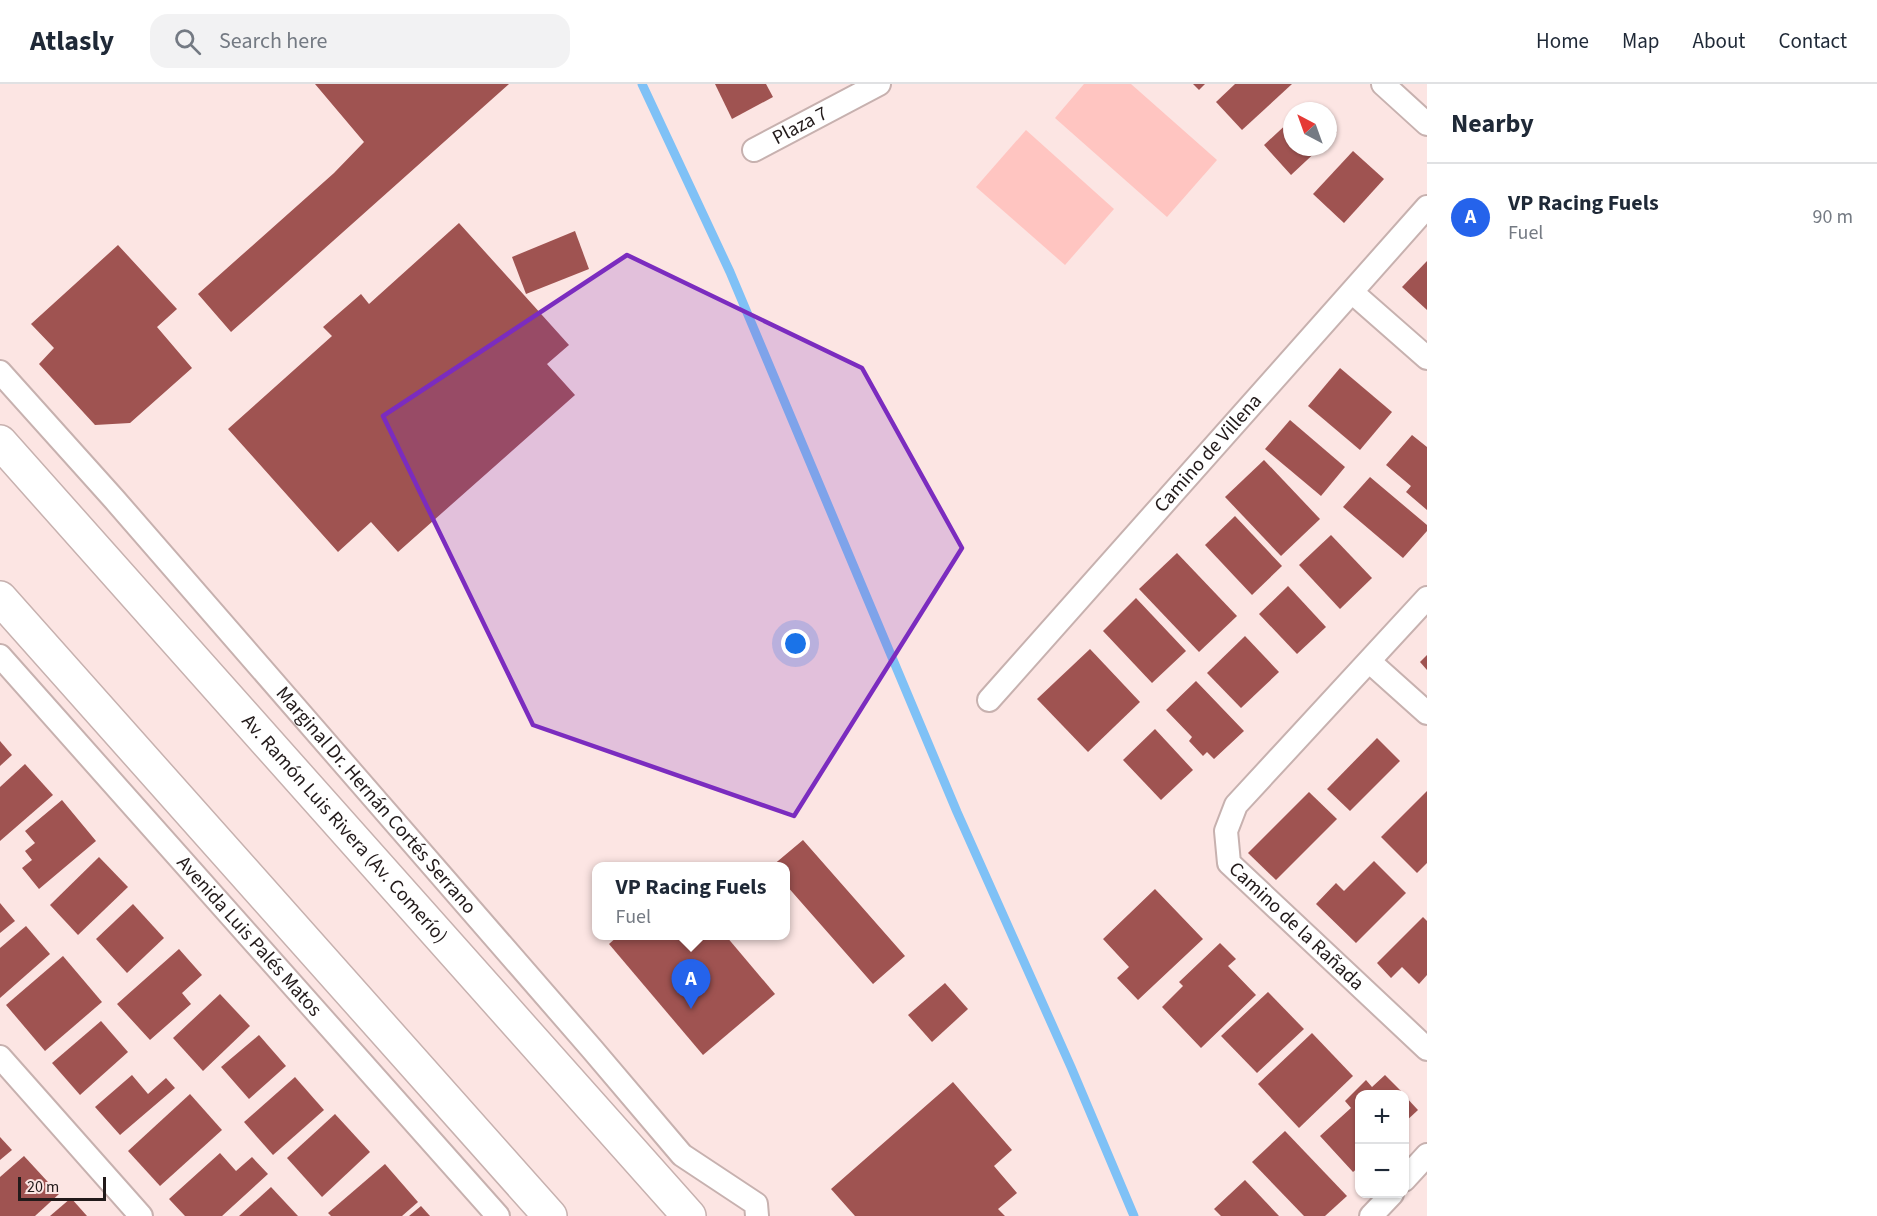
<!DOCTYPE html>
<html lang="en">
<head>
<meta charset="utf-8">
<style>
  body { margin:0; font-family:"Source Sans 3",sans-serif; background:#f2f2f3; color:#1f2937 }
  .controls { position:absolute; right:18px; bottom:18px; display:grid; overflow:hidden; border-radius:12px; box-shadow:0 2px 4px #0004 }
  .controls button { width:54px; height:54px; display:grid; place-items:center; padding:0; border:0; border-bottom:2px solid #e0e1e3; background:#fff; color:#1f2937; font:30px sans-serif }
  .compass { position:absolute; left:1283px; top:18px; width:54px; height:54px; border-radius:50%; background:#fff; box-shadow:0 2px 4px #0004; rotate:319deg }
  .scale { position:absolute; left:18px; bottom:15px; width:88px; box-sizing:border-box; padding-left:6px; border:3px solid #221a1a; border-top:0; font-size:16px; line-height:21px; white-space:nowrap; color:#221a1a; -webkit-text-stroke:4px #fce5e3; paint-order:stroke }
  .you { position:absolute; left:796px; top:560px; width:21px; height:21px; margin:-15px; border:4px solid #fff; border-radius:50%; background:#1a73e8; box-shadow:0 0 0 9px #1a73e833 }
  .badge { display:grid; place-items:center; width:39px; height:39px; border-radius:50%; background:#2563eb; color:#fff; font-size:20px; font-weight:700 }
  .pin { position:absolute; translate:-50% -50px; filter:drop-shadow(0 2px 3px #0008) }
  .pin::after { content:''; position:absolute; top:32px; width:21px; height:18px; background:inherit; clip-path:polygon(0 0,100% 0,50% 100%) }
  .popup { position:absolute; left:592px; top:778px; width:198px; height:78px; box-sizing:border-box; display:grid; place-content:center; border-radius:12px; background:#fff; filter:drop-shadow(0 2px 4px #0005); font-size:20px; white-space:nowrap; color:#747a83 }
  .popup b { font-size:22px; color:#1f2937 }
  .popup::after { content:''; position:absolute; left:50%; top:100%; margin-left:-12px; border:12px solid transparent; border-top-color:#fff }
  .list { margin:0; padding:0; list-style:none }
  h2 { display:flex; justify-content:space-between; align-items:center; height:78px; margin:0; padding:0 24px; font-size:26px }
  h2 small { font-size:20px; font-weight:400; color:#747a83 }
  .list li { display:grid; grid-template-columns:39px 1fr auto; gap:18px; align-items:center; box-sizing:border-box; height:108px; padding:0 24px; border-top:2px solid #e0e1e3 }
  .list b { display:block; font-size:22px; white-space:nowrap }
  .list p { margin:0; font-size:20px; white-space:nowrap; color:#747a83 }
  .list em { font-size:20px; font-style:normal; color:#747a83 }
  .icon { flex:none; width:33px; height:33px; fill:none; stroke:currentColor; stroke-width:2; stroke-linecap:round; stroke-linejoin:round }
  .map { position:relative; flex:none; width:1427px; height:1132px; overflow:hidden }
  header { display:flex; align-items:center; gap:36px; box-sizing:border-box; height:84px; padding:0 30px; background:#fff; border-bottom:2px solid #e0e1e3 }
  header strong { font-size:28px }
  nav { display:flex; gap:33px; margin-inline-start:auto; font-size:21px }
  .search { width:420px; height:54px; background:#f2f2f3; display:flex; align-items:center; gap:15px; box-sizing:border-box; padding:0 21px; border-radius:18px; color:#747a83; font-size:22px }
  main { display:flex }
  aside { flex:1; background:#fff }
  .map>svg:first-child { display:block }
</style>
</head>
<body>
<header>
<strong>Atlasly</strong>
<div class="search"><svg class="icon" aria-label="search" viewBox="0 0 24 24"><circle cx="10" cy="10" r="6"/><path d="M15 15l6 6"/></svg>Search here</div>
<nav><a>Home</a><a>Map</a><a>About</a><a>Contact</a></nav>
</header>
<main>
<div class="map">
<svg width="1427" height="1132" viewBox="0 0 1427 1132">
  <rect width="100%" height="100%" fill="#fce5e3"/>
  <g fill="#ffc5c1">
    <path d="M1084,0H1131L1217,76L1167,133L1055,34Z"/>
    <path d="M1026,46L1114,125L1065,181L976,103Z"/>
  </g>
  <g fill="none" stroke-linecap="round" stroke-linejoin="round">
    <path stroke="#7fc1f6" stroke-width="9" d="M642,0L730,188L957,728L1071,983L1134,1132"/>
  </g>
  <g fill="#9f5351">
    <path d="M315,0H509L231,248L198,210L334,89L364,58Z"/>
    <path d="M715,0H766L773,13L732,35Z"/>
    <path d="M1193,0H1205L1199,6Z"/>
    <path d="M1235,0H1292L1242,46L1216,18Z"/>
    <path d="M1309,19L1317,27H1300Z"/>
    <path d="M1292,35V63H1321L1291,91L1264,61Z"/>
    <path d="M1328,39L1337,48L1328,57Z"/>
    <path d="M1353,67L1384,95L1344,139L1313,110Z"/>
    <path d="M459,139L569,261L547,280L575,311L398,468L371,438L338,468L228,345L332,252L323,243L361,210L369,220Z"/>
    <path d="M575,147L589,185L526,210L512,173Z"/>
    <path d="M118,161L177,225L157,243L192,284L130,339L95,341L39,280L54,264L31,240Z"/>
    <path d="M1427,177V226L1402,203Z"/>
    <path d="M1340,284L1392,328L1360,366L1308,322Z"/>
    <path d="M1290,336L1345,383L1321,412L1265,365Z"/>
    <path d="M1412,351L1427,363V426L1406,408L1411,402L1386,381Z"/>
    <path d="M1264,376L1320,435L1281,472L1225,413Z"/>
    <path d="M1370,393L1427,441V447L1403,474L1343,423Z"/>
    <path d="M1235,432L1282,482L1252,511L1205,461Z"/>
    <path d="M1331,451L1372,494L1340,525L1299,481Z"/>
    <path d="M1177,469L1237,532L1199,568L1139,505Z"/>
    <path d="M1288,502L1326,543L1297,570L1259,530Z"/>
    <path d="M1136,514L1186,567L1152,599L1103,547Z"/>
    <path d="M1245,552L1279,588L1241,624L1207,589Z"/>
    <path d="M1090,565L1140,618L1088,668L1037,615Z"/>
    <path d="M1427,571V586L1420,578Z"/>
    <path d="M1196,597L1244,647L1214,675L1207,668L1203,672L1189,657L1192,653L1166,626Z"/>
    <path d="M1155,645L1193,686L1161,716L1123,676Z"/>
    <path d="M1377,654L1400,677L1350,727L1327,705Z"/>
    <path d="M0,657L12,671L0,682Z"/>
    <path d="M25,680L53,711L0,757V703Z"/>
    <path d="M1427,707V779L1417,789L1381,753Z"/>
    <path d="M1309,708L1337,735L1276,796L1248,769Z"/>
    <path d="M62,716L96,757L39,805L22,784L32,776L25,767L35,759L25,747Z"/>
    <path d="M803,756L905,872L873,900L786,801V782H772Z"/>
    <path d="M99,773L128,803L78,851L50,821Z"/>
    <path d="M1374,777L1406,809L1356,859L1316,820L1336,799L1344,807Z"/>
    <path d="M1155,805L1203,855L1138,916L1117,894L1129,883L1103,855Z"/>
    <path d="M0,819L15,837L0,849Z"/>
    <path d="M133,820L164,854L127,889L96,855Z"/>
    <path d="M1423,833L1427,837V891L1419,900L1402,883L1391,894L1377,879Z"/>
    <path d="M26,842L50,870L0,914V864Z"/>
    <path d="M618,852H726L775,910L703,971L609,860Z"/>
    <path d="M1220,859L1236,875L1228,882L1256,911L1201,964L1162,923L1183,902L1179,898Z"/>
    <path d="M179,865L202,891L182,909L191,920L150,956L117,920Z"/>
    <path d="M63,872L102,918L45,967L6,921Z"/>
    <path d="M945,899L968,925L932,958L908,931Z"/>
    <path d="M1268,908L1304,945L1257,989L1221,952Z"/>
    <path d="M220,910L250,942L203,987L173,954Z"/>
    <path d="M101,937L128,968L80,1011L52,979Z"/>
    <path d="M1312,949L1353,992L1299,1044L1258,1000Z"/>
    <path d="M259,951L286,982L249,1015L221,983Z"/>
    <path d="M132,991L148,1010L166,994L175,1004L120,1051L95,1023Z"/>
    <path d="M1385,991L1404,1010H1360V1082L1353,1088L1320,1052L1351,1024L1345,1017L1366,996L1372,1003Z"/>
    <path d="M295,993L324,1026L273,1071L244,1038Z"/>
    <path d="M953,998L1012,1066L994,1082L1017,1109L998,1125L1005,1132H855L831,1105Z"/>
    <path d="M190,1010L222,1046L160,1102L128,1067Z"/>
    <path d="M1404,1011L1418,1026L1404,1039Z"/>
    <path d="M335,1030L370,1068L322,1113L287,1074Z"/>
    <path d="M1285,1047L1347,1112L1325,1132H1304L1252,1078Z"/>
    <path d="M0,1053L12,1066L0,1076Z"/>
    <path d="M220,1069L236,1087L252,1073L268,1090L222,1132H185L169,1115Z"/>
    <path d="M24,1072L59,1110L35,1132H0V1093Z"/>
    <path d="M385,1080L418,1118L402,1132H331L328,1129Z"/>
    <path d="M1245,1096L1279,1132H1221L1214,1125Z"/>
    <path d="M271,1103L298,1132H239Z"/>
    <path d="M71,1114L87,1132H50Z"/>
    <path d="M421,1122L430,1132H409Z"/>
  </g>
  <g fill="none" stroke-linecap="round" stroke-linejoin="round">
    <g stroke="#c7b1af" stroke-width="26">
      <g id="minor">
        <path d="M1383,0L1427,40"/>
        <path id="s1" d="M754,66L879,0"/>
        <path d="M1353,209L1427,274"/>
        <path id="s2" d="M0,288L114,415L592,965L682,1071L756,1120L757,1132"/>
        <path id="s3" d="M1427,514L1236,721L1226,747L1229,779L1427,965"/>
        <path id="s4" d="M0,572L498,1132"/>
        <path d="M1370,578L1427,629"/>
        <path id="s5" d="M989,616L1427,123"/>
        <path d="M0,973L141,1132"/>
        <path d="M1404,1096L1427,1071"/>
        <path d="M1371,1132L1392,1110"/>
      </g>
    </g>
    <g stroke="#c7b1af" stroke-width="36">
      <g id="primary">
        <path id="s6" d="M0,358L689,1132"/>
        <path d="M0,514L550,1132"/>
      </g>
    </g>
    <use href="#minor" stroke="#fff" stroke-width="22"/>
    <use href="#primary" stroke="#fff" stroke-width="33"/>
  </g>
  <path fill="#7b2cbf" fill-opacity="0.2" stroke="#7b2cbf" stroke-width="4.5" stroke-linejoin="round" d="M627,171L862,284L962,464L794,732L533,641L383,332Z"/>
  <g text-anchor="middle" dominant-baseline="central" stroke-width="4.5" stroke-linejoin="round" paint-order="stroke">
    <g font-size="20" fill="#221a1a" stroke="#fce5e3">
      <text stroke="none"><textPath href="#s1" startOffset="52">Plaza 7</textPath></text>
      <text stroke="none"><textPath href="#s5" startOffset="330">Camino de Villena</textPath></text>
      <text stroke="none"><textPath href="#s2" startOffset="570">Marginal Dr. Hernán Cortés Serrano</textPath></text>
      <text stroke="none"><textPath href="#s6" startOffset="518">Av. Ramón Luis Rivera (Av. Comerío)</textPath></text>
      <text stroke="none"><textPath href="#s3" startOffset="434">Camino de la Rañada</textPath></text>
      <text stroke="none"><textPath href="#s4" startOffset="375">Avenida Luis Palés Matos</textPath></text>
    </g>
  </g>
</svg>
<div class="controls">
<button>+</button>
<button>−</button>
</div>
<svg class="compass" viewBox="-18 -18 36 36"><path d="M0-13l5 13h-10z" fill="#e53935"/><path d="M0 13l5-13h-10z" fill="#747a83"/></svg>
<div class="scale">20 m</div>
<div class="you"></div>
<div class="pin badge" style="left:691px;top:925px">A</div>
<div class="popup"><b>VP Racing Fuels</b>Fuel</div>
</div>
<aside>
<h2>Nearby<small></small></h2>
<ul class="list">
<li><span class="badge">A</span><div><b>VP Racing Fuels</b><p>Fuel</p></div><em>90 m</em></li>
</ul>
</aside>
</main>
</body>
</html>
